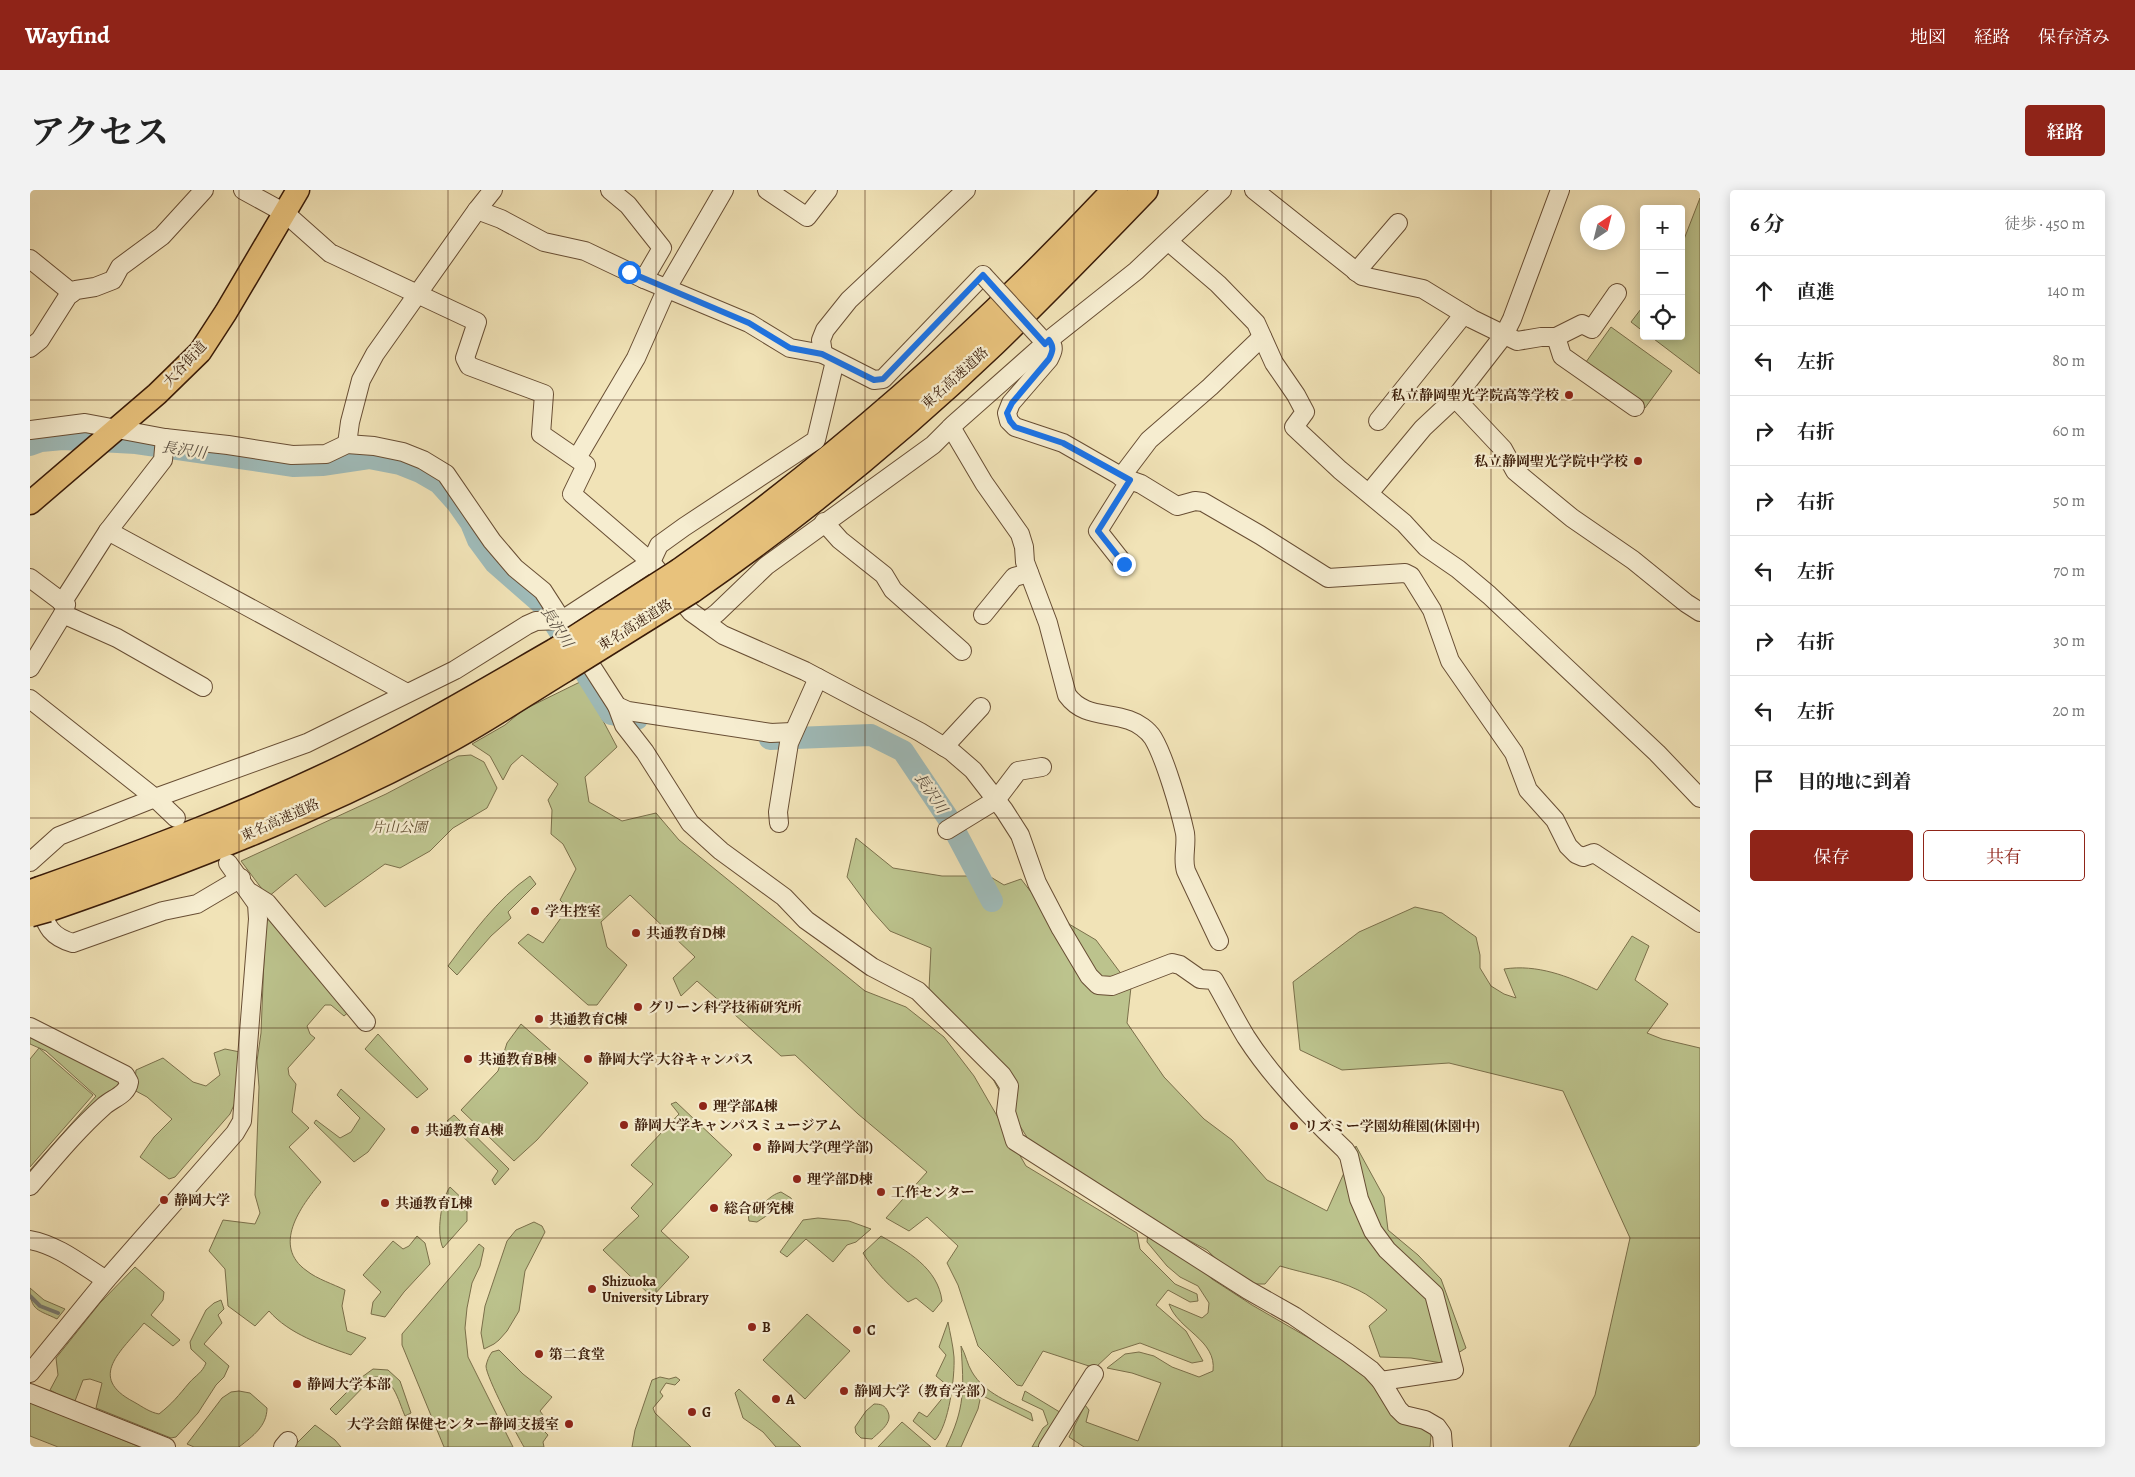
<!DOCTYPE html>
<html lang="ja">
<head>
<meta charset="utf-8">
<style>
  body { margin:0; font-family:Alegreya,"Noto Serif JP",serif; background:#f2f2f2; color:#222 }
  .controls { position:absolute; right:15px; top:15px; display:grid; overflow:hidden; border-radius:5px; box-shadow:0 2px 12px #0003 }
  .controls button { width:45px; height:45px; display:grid; place-items:center; padding:0; border:0; border-bottom:1px solid #e0e0e0; background:#fff; color:#222; font:25px sans-serif }
  .compass { position:absolute; left:1550px; top:15px; width:45px; height:45px; border-radius:50%; background:#fff; box-shadow:0 2px 12px #0003; rotate:35deg }
  .stop { position:absolute; width:15px; height:15px; margin:-11px; border:4px solid #1a73e8; border-radius:50%; background:#fff }
  .stop.end { background:#1a73e8; border-color:#fff; box-shadow:0 1px 5px #0008 }
  .list { margin:0; padding:0; list-style:none }
  h2 { display:flex; justify-content:space-between; align-items:center; height:65px; margin:0; padding:0 20px; font-size:21px }
  h2 small { font-size:16px; font-weight:400; color:#767676 }
  .list li { display:grid; grid-template-columns:32px 1fr auto; gap:15px; align-items:center; box-sizing:border-box; height:70px; padding:0 20px; border-top:1px solid #e0e0e0 }
  .list b { display:block; font-size:19px; white-space:nowrap }
  .list em { font-size:16px; font-style:normal; color:#767676 }
  .actions { display:flex; gap:10px; padding:15px 20px }
  .actions a { flex:1; padding:11px 0; border:1px solid #8f2418; border-radius:5px; text-align:center; font-size:18px; color:#8f2418 }
  .actions .main { background:#8f2418; color:#fff }
  .icon { flex:none; width:28px; height:28px; fill:none; stroke:currentColor; stroke-width:2; stroke-linecap:round; stroke-linejoin:round }
  .map { position:relative; flex:none; width:1670px; height:1257px; overflow:hidden; border-radius:5px }
  header { display:flex; align-items:center; gap:30px; box-sizing:border-box; height:70px; padding:0 25px; background:#8f2418; color:#fff }
  header strong { font-size:24px }
  nav { display:flex; gap:28px; margin-inline-start:auto; font-size:18px }
  .intro { display:flex; align-items:center; justify-content:space-between; box-sizing:border-box; height:120px; padding:0 30px }
  h1 { margin:0; font-size:35px }
  .button { padding:12px 22px; border-radius:5px; background:#8f2418; color:#fff; font-size:18px; font-weight:700 }
  main { display:flex; gap:30px; padding:0 30px }
  aside { flex:1; background:#fff; border-radius:5px; box-shadow:0 2px 12px #0003 }
  .map>svg:first-child { display:block }
</style>
</head>
<body>
<header>
<strong>Wayfind</strong>
<nav><a>地図</a><a>経路</a><a>保存済み</a></nav>
</header>
<div class="intro"><h1>アクセス</h1><a class="button">経路</a></div>
<main>
<div class="map">
<svg width="1670" height="1257" viewBox="0 0 1670 1257">
  <rect width="100%" height="100%" fill="#f1e3b7"/>
  <filter id="stains"><feTurbulence type="fractalNoise" baseFrequency=".004" numOctaves="4"/><feColorMatrix values="0 0 0 0 .2 0 0 0 0 .09 0 0 0 0 .02 0 0 0 .5 -.17"/></filter>
  <radialGradient id="worn" r=".72"><stop offset=".6" stop-color="#630" stop-opacity="0"/><stop offset="1" stop-color="#630" stop-opacity=".3"/></radialGradient>
  <g fill="#bcc38d" stroke="#7b704b">
    <path d="M1670,8V184L1620,146H1651V57Z"/>
    <path d="M1614,115V142L1601,132Z"/>
    <path d="M1581,137L1642,181L1615,218L1556,172Z"/>
    <path d="M552,491L587,557L555,587L559,612L592,631L626,623L649,650L835,801L876,817L914,847L944,886L996,976L1107,1043L1110,1059L1145,1094L1167,1104L1168,1111L1160,1112L1138,1100L1126,1115L1156,1141L1173,1171L1162,1173L1110,1153L1082,1162L1065,1178L1013,1161L992,1196L987,1195L948,1156L928,1095L917,1073L928,1056L897,1027L879,1041L856,1028L897,982L828,924L765,865L751,866L667,791L651,806L643,788L665,767L600,705L571,732L577,757L597,775L567,815H558L488,753L498,744L513,753L538,718L530,710L546,679L533,654L521,644L522,620L518,610L528,594L492,565L481,575L473,590L460,566L442,554L475,535L493,520Z"/>
    <path d="M441,565L454,572L467,598L457,618L423,638L400,661L370,678L355,674L295,717L266,684L238,707L211,671L356,604L428,566Z"/>
    <path d="M826,648L863,678L912,686H959L974,695L991,689L1001,702L1021,707L1039,734L1066,750L1101,797L1097,833L1134,887L1174,929L1202,950L1237,990L1297,1021L1326,956L1354,1007L1358,1040L1388,1065L1411,1089L1436,1158L1412,1173L1381,1168L1350,1167L1339,1136L1357,1120C1348,1113 1339,1105 1328,1100C1304,1088 1276,1084 1250,1076L1235,1094H1212L1177,1060L1145,1043L1003,957L977,915L957,878L894,810L899,799L901,758L860,741L842,721L817,687Z"/>
    <path d="M500,686L506,694L478,722L481,728L461,746L427,785L418,776C442,744 467,709 500,686Z"/>
    <path d="M1385,717L1412,723L1446,747L1450,765V778L1461,796L1474,804L1486,808L1474,779C1507,774 1538,786 1567,800L1602,746L1619,756L1605,790L1638,814L1617,843L1632,849L1670,858V1257H1539L1565,1205L1600,1048L1533,901L1419,873L1312,880L1270,860L1263,792L1329,742Z"/>
    <path d="M236,720L321,820L314,826L301,815H295L277,836L280,844L285,848L258,878L259,885L266,894L262,922L279,938L259,957L291,992C271,1016 241,1056 277,1081C287,1089 303,1094 315,1100L312,1116L317,1141L336,1148L321,1165C292,1155 259,1144 239,1121L225,1136L198,1116L195,1079L179,1061L193,1030L225,1034L230,1023L225,1005L229,897L227,871L231,843Z"/>
    <path d="M491,834L558,893L507,950L484,971L431,920L468,881L477,853Z"/>
    <path d="M0,841L93,882L90,896L0,1001V980L66,906L16,861L0,854Z"/>
    <path d="M348,844L398,899L387,908L335,859Z"/>
    <path d="M9,858L63,905L0,977V869Z"/>
    <path d="M195,859L210,862L207,908L200,924L145,987L139,989L110,967L124,947L142,929L117,907L104,900L106,880L133,868L163,892L176,896L190,885L184,863Z"/>
    <path d="M311,899L355,939L338,962L324,972L284,933L286,930L310,948L321,942L330,928L307,905Z"/>
    <path d="M646,912L702,965L631,1041L659,1067L622,1107L573,1060L609,1026L601,1018L623,994L601,975L649,924L641,914Z"/>
    <path d="M424,925L479,979L465,995L462,990L468,981L417,931Z"/>
    <path d="M420,997L440,1016L437,1020V1031L413,1058C406,1044 411,1009 420,997Z"/>
    <path d="M751,1002L761,1008L765,1017L763,1019L744,1021L727,1032L719,1031C716,1019 727,1016 736,1011C741,1007 744,1004 751,1002Z"/>
    <path d="M788,1028L819,1031L841,1039L826,1052L817,1055L803,1072L776,1049L757,1067L750,1062L773,1030Z"/>
    <path d="M504,1032L512,1036L515,1042L495,1081L489,1121L477,1141L469,1150L464,1154L454,1159L451,1143L455,1116L477,1051L486,1040Z"/>
    <path d="M1118,1042L1159,1068L1182,1089L1222,1115L1329,1177L1401,1245L1400,1257H1054L1039,1247L1055,1215L1059,1220L1056,1232L1108,1251L1131,1193L1102,1183L1077,1178L1095,1164L1109,1162L1124,1166L1142,1177L1169,1187L1183,1181C1187,1150 1148,1140 1139,1114L1172,1128L1178,1123L1179,1113L1168,1096L1150,1087L1137,1076L1117,1052Z"/>
    <path d="M387,1046L395,1053L400,1074L374,1102L355,1127L341,1124L343,1112L351,1102L333,1085L363,1051L373,1059L379,1056Z"/>
    <path d="M851,1046C877,1061 908,1078 912,1111L903,1122L886,1108L878,1112C862,1098 844,1082 833,1063Z"/>
    <path d="M449,1054L454,1058L450,1076L442,1093L437,1118L435,1138L438,1167L483,1257H414L372,1155V1144Z"/>
    <path d="M105,1077L134,1102L133,1110L121,1125L150,1150L143,1156L114,1133C92,1161 56,1187 104,1212C113,1217 119,1222 129,1224C143,1213 148,1206 159,1193C166,1185 172,1183 176,1173L161,1159L160,1152L176,1120L184,1113L191,1110L194,1119L188,1125L192,1133L174,1154L199,1176L194,1187L186,1195L168,1223L146,1247L141,1248L66,1218L72,1193L60,1189L53,1190L45,1211L33,1207L20,1200L28,1185L26,1168L70,1113Z"/>
    <path d="M0,1098L14,1110L35,1119L27,1129C9,1120 0,1121 0,1098Z"/>
    <path d="M777,1124L820,1161L775,1209L733,1170Z"/>
    <path d="M918,1132C920,1143 923,1155 924,1167C925,1186 919,1236 905,1250L883,1231L889,1222L897,1227L915,1205L918,1196L906,1186L916,1165L909,1157Z"/>
    <path d="M931,1156C936,1165 937,1174 942,1182C955,1204 980,1212 1001,1223L1003,1231L951,1205L948,1219L931,1257H916C935,1218 934,1199 931,1156Z"/>
    <path d="M469,1160L493,1184L522,1207L510,1221L516,1229L510,1237L518,1245L513,1252L514,1257H494C487,1245 456,1187 456,1176C457,1171 459,1166 462,1162Z"/>
    <path d="M343,1179L358,1180L370,1191L381,1223L375,1226C368,1210 363,1185 343,1187L306,1225L300,1219L332,1187Z"/>
    <path d="M630,1187L639,1189L646,1187L650,1190L645,1195L636,1193L630,1202L633,1206L623,1218L625,1223L661,1257H602L605,1240L622,1190Z"/>
    <path d="M709,1199L771,1257H746L733,1242L713,1228L705,1203Z"/>
    <path d="M209,1201L220,1203L237,1218C237,1236 223,1246 209,1257H164L157,1254L192,1208L201,1202Z"/>
    <path d="M995,1201L1033,1224L1012,1257H1002L1013,1238L1018,1234L1013,1220L992,1210Z"/>
    <path d="M0,1212L11,1216L110,1257H28L0,1246Z"/>
    <path d="M844,1214C851,1214 855,1215 858,1222C863,1233 849,1242 842,1249L831,1248L826,1243L825,1237L836,1221Z"/>
    <path d="M872,1232L901,1257H848Z"/>
    <path d="M285,1235L305,1250L311,1257H263Z"/>
  </g>
  <g fill="none" stroke-linecap="round" stroke-linejoin="round">
    <path stroke="#777b73" stroke-width="4" d="M0,1106L10,1116L28,1123"/>
    <g stroke="#9fbbb9" stroke-width="22">
      <path d="M0,255L11,251L33,249L106,253L264,276L292,275L339,268L370,274L390,282L409,293L427,313L441,333L448,350L465,373L513,415L581,524L607,529"/>
      <path d="M740,549L841,545L873,561L918,628L962,711"/>
    </g>
    <g stroke="#684e34" stroke-width="20">
      <g id="minor">
        <path d="M213,0L255,23L300,63L447,132L435,168L439,176L514,204L511,244L556,275L542,304L621,372L661,422L675,432L693,445L775,481L890,542L921,561L943,580L974,620L990,645L1007,693L1031,739L1059,786L1068,795L1082,796L1142,773L1150,775L1170,789L1184,790C1195,809 1205,829 1216,847C1243,889 1279,926 1315,960L1319,966L1329,1009L1343,1041L1357,1060L1404,1104L1424,1180L1351,1191"/>
        <path d="M580,0L598,15L632,58L614,89"/>
        <path d="M737,0L777,27L798,0"/>
        <path d="M1224,0L1332,86L1393,99L1442,129L1487,151L1511,147H1526L1552,134L1562,139L1587,103"/>
        <path d="M447,20L471,29L514,52L555,61L614,89L719,133L760,158L793,164L844,190L853,189L953,85"/>
        <path d="M1139,52L1188,94L1226,133L1244,173L1266,205L1275,222L1264,237L1310,280L1374,333L1396,357L1428,379L1459,405L1627,563L1670,608"/>
        <path d="M0,69L42,103"/>
        <path d="M1326,82L1368,33"/>
        <path d="M1526,147L1532,166L1605,217"/>
        <path d="M1019,150C1025,157 1023,161 1019,169L981,213L977,223L979,231L985,237L1033,253L1094,288L1111,294L1147,316L1165,311L1173,312L1230,345L1298,388L1375,383L1381,386L1402,420L1420,471L1484,563L1498,600L1525,630L1538,656L1546,664L1553,667L1564,663L1670,733"/>
        <path d="M0,158L10,150L38,106L46,100L65,97L83,90L90,77L132,46L174,0"/>
        <path d="M793,164L791,150L795,140L819,110L936,0"/>
        <path d="M1425,208L1473,259L1485,281L1503,296L1542,328L1603,370L1656,413L1670,422"/>
        <path d="M1348,231L1434,124"/>
        <path d="M921,237L954,293L990,344L994,357L995,372L1018,433L1037,505C1053,527 1076,522 1099,530C1108,533 1118,540 1123,548C1135,568 1150,620 1155,643C1157,656 1152,669 1156,681L1189,751"/>
        <path d="M0,240L55,233L135,248L198,255L262,265L296,264L317,254L344,256L373,262L393,270L416,284L462,351L485,378L513,401L587,516L598,521L741,543L762,542"/>
        <path d="M317,254L320,232L331,190L345,164L447,20L463,0"/>
        <path d="M547,268L606,168L637,98L694,0"/>
        <path d="M1091,287L1119,250L1180,197L1232,147"/>
        <path d="M1339,303L1393,238L1425,208L1474,145L1482,129L1530,0"/>
        <path d="M794,332L810,350L854,385L863,400L932,461"/>
        <path d="M78,341L377,503"/>
        <path d="M1094,374L1068,341L1100,290"/>
        <path d="M0,388L36,415L33,424L0,478"/>
        <path d="M32,413L78,341L133,270L135,248"/>
        <path d="M33,424L87,448L173,497"/>
        <path d="M953,425L984,387L999,383"/>
        <path d="M675,432L687,423L736,376L903,255L923,235L1019,150L1106,81L1192,0"/>
        <path d="M0,509L125,608L146,628"/>
        <path d="M587,516L594,535L615,562L660,633L691,661L754,707L776,730L842,777L888,801L972,885L979,896L976,922L985,951L1218,1100L1264,1126L1318,1163L1341,1180L1351,1191L1368,1219L1374,1225L1395,1230L1407,1237L1412,1244L1413,1257"/>
        <path d="M914,557L951,517"/>
        <path d="M749,633L748,622L759,553L788,488"/>
        <path d="M917,640L966,610L988,581L1012,577"/>
        <path d="M0,672L29,646L125,608L277,553L425,480L497,435L506,431L532,430L621,372L629,355L654,337L786,250L805,171"/>
        <path d="M221,703L237,713L336,832"/>
        <path d="M7,711C16,733 18,746 43,753L133,721L167,714L211,688"/>
        <path d="M0,837L95,885L99,892C97,905 83,908 74,916C47,940 24,968 0,996"/>
        <path d="M0,1050C28,1055 52,1075 76,1090"/>
        <path d="M0,1183L76,1090L205,943L212,931L228,729L227,714L198,673"/>
        <path d="M0,1203L136,1257"/>
        <path d="M253,1257L258,1251"/>
        <path d="M1018,1257L1064,1184"/>
      </g>
    </g>
    <g stroke="#3a1c09" stroke-width="25">
      <path id="major" d="M0,313L127,204L170,162L196,122L268,0"/>
    </g>
    <g stroke="#3a1c09" stroke-width="28">
      <g id="highway">
        <path d="M650,381C808,270 953,141 1085,0"/>
        <path d="M662,400C768,326 870,243 964,153C1015,103 1065,52 1115,0"/>
        <path d="M11,699C116,662 221,623 321,574C392,539 459,499 527,460"/>
        <path d="M18,719C157,671 293,618 422,548C460,527 497,502 535,479"/>
      </g>
    </g>
    <use href="#minor" stroke="#f6edd0" stroke-width="18"/>
    <use href="#major" stroke="#e8c27c" stroke-width="22"/>
    <use href="#highway" stroke="#e8c27c" stroke-width="25"/>
    <g stroke="#684e34" stroke-width="20" stroke-linecap="butt">
      <path id="minor-bridge" d="M953,85L1009,146"/>
    </g>
    <g stroke="#3a1c09" stroke-width="28" stroke-linecap="butt">
      <g id="highway-bridge">
        <path d="M527,460L650,381"/>
        <path d="M535,479L662,400"/>
        <path d="M0,703L11,699"/>
        <path d="M0,724L18,719"/>
      </g>
    </g>
    <use href="#minor-bridge" stroke="#f6edd0" stroke-width="18"/>
    <use href="#highway-bridge" stroke="#e8c27c" stroke-width="25"/>
  </g>
  <g fill="none" stroke-linecap="round" stroke-linejoin="round">
    <path stroke="#1a73e8" stroke-width="6" d="M599,82L719,133L760,158L792,164L844,190L853,189L953,85L1015,154L1019,150C1024,157 1023,161 1019,169L982,213L977,223L980,231L985,237L1033,253L1100,290L1068,341L1094,374"/>
  </g>
  <path fill="none" stroke="#3a1c09" stroke-width="1" stroke-opacity="0.55" d="M209,0V1257M418,0V1257M626,0V1257M835,0V1257M1044,0V1257M1252,0V1257M1461,0V1257M0,210H1670M0,419H1670M0,628H1670M0,838H1670M0,1048H1670"/>
  <g fill="#8f2418" stroke="#f6edd0" stroke-width="2">
    <circle cx="1539" cy="205" r="5"/>
    <circle cx="1608" cy="271" r="5"/>
    <circle cx="505" cy="721" r="5"/>
    <circle cx="606" cy="743" r="5"/>
    <circle cx="608" cy="817" r="5"/>
    <circle cx="509" cy="829" r="5"/>
    <circle cx="438" cy="869" r="5"/>
    <circle cx="558" cy="869" r="5"/>
    <circle cx="673" cy="916" r="5"/>
    <circle cx="594" cy="935" r="5"/>
    <circle cx="1264" cy="936" r="5"/>
    <circle cx="385" cy="940" r="5"/>
    <circle cx="727" cy="957" r="5"/>
    <circle cx="767" cy="989" r="5"/>
    <circle cx="851" cy="1002" r="5"/>
    <circle cx="134" cy="1010" r="5"/>
    <circle cx="355" cy="1013" r="5"/>
    <circle cx="684" cy="1018" r="5"/>
    <circle cx="562" cy="1099" r="5"/>
    <circle cx="722" cy="1137" r="5"/>
    <circle cx="827" cy="1140" r="5"/>
    <circle cx="509" cy="1164" r="5"/>
    <circle cx="267" cy="1194" r="5"/>
    <circle cx="814" cy="1201" r="5"/>
    <circle cx="746" cy="1209" r="5"/>
    <circle cx="662" cy="1222" r="5"/>
    <circle cx="539" cy="1234" r="5"/>
  </g>
  <g text-anchor="middle" dominant-baseline="central" stroke-width="4.5" stroke-linejoin="round" paint-order="stroke">
    <g font-size="14" fill="#3a1c09" stroke="#f6edd0">
      <text transform="translate(155 174) rotate(-47)">大谷街道</text>
      <text transform="translate(925 188) rotate(-42)">東名高速道路</text>
      <text transform="translate(605 435) rotate(-32)">東名高速道路</text>
      <text transform="translate(250 630) rotate(-24)">東名高速道路</text>
    </g>
    <g font-size="14" font-weight="bold" fill="#3a1c09" stroke="#f6edd0" text-anchor="start">
      <text x="1529" y="205" text-anchor="end">私立静岡聖光学院高等学校</text>
      <text x="1598" y="271" text-anchor="end">私立静岡聖光学院中学校</text>
      <text x="515" y="721">学生控室</text>
      <text x="616" y="743">共通教育D棟</text>
      <text x="618" y="817">グリーン科学技術研究所</text>
      <text x="519" y="829">共通教育C棟</text>
      <text x="448" y="869">共通教育B棟</text>
      <text x="568" y="869">静岡大学 大谷キャンパス</text>
      <text x="683" y="916">理学部A棟</text>
      <text x="604" y="935">静岡大学キャンパスミュージアム</text>
      <text x="1274" y="936">リズミー学園幼稚園(休園中)</text>
      <text x="395" y="940">共通教育A棟</text>
      <text x="737" y="957">静岡大学(理学部)</text>
      <text x="777" y="989">理学部D棟</text>
      <text x="861" y="1002">工作センター</text>
      <text x="144" y="1010">静岡大学</text>
      <text x="365" y="1013">共通教育L棟</text>
      <text x="694" y="1018">総合研究棟</text>
      <text x="572" y="1091">Shizuoka<tspan x="572" dy="16">University Library</tspan></text>
      <text x="732" y="1137">B</text>
      <text x="837" y="1140">C</text>
      <text x="519" y="1164">第二食堂</text>
      <text x="277" y="1194">静岡大学本部</text>
      <text x="824" y="1201">静岡大学（教育学部）</text>
      <text x="756" y="1209">A</text>
      <text x="672" y="1222">G</text>
      <text x="529" y="1234" text-anchor="end">大学会館 保健センター静岡支援室</text>
    </g>
    <g font-size="14" font-style="italic" fill="#614e31" stroke="#f6edd0">
      <text x="369" y="637">片山公園</text>
    </g>
    <g font-size="15" font-style="italic" fill="#584c3e" stroke="#f6edd0">
      <text transform="translate(154 260) rotate(8)">長沢川</text>
      <text transform="translate(527 437) rotate(57)">長沢川</text>
      <text transform="translate(901 603) rotate(56)">長沢川</text>
    </g>
  </g>
  <rect width="100%" height="100%" filter="url(#stains)"/>
  <rect width="100%" height="100%" fill="url(#worn)"/>
</svg>
<div class="controls">
<button>+</button>
<button>−</button>
<button><svg class="icon" aria-label="locate" viewBox="0 0 24 24"><circle cx="12" cy="12" r="6"/><path d="M12 2v4M12 18v4M2 12h4M18 12h4"/></svg></button>
</div>
<svg class="compass" viewBox="-18 -18 36 36"><path d="M0-13l5 13h-10z" fill="#e53935"/><path d="M0 13l5-13h-10z" fill="#767676"/></svg>
<div class="stop" style="left:599px;top:82px"></div>
<div class="stop end" style="left:1094px;top:374px"></div>
</div>
<aside>
<h2>6 分<small>徒歩 · 450 m</small></h2>
<ul class="list">
<li><svg class="icon" aria-label="ahead" viewBox="0 0 24 24"><path d="M12 20V5M6 11l6-6 6 6"/></svg><div><b>直進</b></div><em>140 m</em></li>
<li><svg class="icon" aria-label="left" viewBox="0 0 24 24"><path d="M17 20v-9H6M10 6l-5 5 5 5"/></svg><div><b>左折</b></div><em>80 m</em></li>
<li><svg class="icon" aria-label="right" viewBox="0 0 24 24"><path d="M7 20v-9h11M14 6l5 5-5 5"/></svg><div><b>右折</b></div><em>60 m</em></li>
<li><svg class="icon" aria-label="right" viewBox="0 0 24 24"><path d="M7 20v-9h11M14 6l5 5-5 5"/></svg><div><b>右折</b></div><em>50 m</em></li>
<li><svg class="icon" aria-label="left" viewBox="0 0 24 24"><path d="M17 20v-9H6M10 6l-5 5 5 5"/></svg><div><b>左折</b></div><em>70 m</em></li>
<li><svg class="icon" aria-label="right" viewBox="0 0 24 24"><path d="M7 20v-9h11M14 6l5 5-5 5"/></svg><div><b>右折</b></div><em>30 m</em></li>
<li><svg class="icon" aria-label="left" viewBox="0 0 24 24"><path d="M17 20v-9H6M10 6l-5 5 5 5"/></svg><div><b>左折</b></div><em>20 m</em></li>
<li><svg class="icon" aria-label="arrive" viewBox="0 0 24 24"><path d="M6 21V4h12l-3 4 3 4H6"/></svg><div><b>目的地に到着</b></div></li>
</ul>
<div class="actions"><a class="main">保存</a><a>共有</a></div>
</aside>
</main>
</body>
</html>
